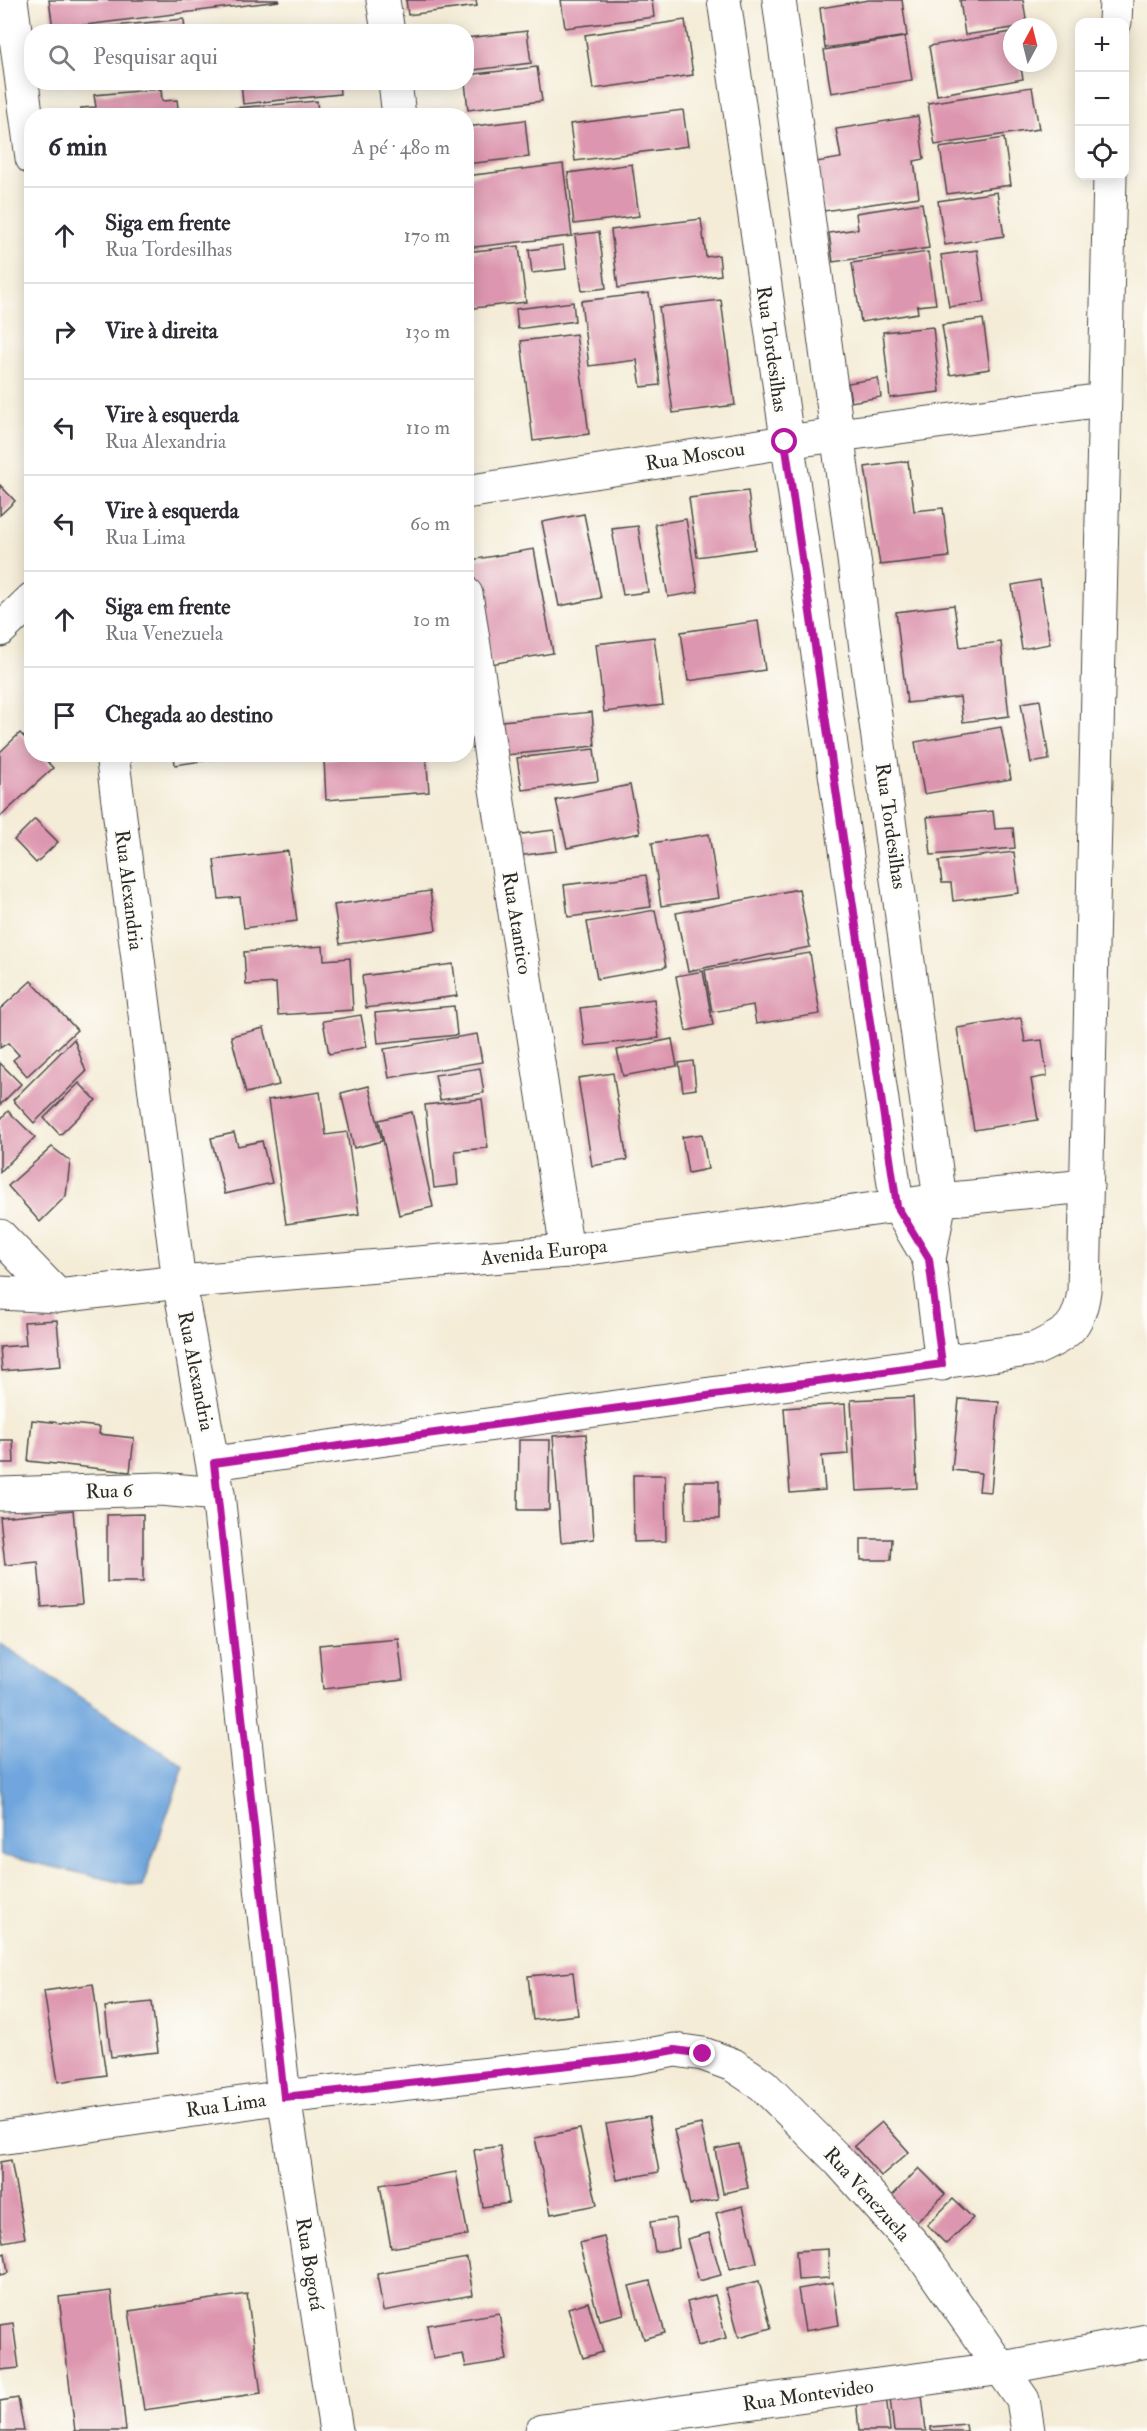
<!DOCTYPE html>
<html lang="pt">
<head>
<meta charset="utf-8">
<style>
  body { margin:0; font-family:"IM FELL Double Pica",serif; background:#f7f7f7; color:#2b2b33 }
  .controls { position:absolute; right:18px; top:18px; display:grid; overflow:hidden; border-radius:12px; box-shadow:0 3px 15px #0003 }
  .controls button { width:54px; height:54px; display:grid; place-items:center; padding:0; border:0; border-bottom:2px solid #e1e1e2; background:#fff; color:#2b2b33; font:30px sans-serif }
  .compass { position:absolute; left:1003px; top:18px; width:54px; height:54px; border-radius:50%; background:#fff; box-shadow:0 3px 15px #0003; rotate:7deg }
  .stop { position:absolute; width:18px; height:18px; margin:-14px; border:4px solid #b5179e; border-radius:50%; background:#fff }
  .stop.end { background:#b5179e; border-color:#fff; box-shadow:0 2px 6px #0008 }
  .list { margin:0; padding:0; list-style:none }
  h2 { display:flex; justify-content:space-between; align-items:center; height:78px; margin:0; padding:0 24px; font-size:26px }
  h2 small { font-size:20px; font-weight:400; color:#7c7c81 }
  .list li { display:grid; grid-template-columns:39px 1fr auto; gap:18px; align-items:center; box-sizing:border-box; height:96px; padding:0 24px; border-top:2px solid #e1e1e2 }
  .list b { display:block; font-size:22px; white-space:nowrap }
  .list p { margin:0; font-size:20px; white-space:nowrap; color:#7c7c81 }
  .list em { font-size:20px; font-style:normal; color:#7c7c81 }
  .icon { flex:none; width:33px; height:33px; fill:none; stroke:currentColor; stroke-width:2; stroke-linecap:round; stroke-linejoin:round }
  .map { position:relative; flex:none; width:1147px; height:2431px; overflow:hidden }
  .search { position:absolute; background:#fff; box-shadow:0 3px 15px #0003; left:24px; top:24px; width:450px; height:66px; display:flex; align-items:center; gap:15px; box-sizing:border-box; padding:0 21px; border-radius:24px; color:#7c7c81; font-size:22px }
  .panel { position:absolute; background:#fff; box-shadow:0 3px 15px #0003; left:24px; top:108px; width:450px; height:654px; border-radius:24px }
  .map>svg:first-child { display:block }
</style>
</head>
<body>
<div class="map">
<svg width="1147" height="2431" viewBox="0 0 1147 2431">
  <rect width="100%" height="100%" fill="#fdfcf7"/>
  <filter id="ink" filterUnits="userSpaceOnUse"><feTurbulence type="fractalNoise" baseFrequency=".0167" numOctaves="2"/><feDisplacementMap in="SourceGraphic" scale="12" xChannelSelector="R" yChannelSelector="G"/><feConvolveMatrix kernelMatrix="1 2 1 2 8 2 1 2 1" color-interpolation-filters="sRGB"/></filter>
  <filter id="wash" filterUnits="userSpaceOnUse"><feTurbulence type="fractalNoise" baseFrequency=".008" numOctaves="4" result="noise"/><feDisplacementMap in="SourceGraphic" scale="24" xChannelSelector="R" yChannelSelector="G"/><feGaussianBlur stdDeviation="1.35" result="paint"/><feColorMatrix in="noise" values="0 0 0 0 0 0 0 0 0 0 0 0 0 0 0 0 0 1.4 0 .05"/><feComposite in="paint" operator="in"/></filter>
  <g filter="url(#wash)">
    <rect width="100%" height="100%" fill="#f4ecd7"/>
    <path fill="#6fa6dd" stroke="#4d6884" stroke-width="1.5" d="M0,1643L184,1766L142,1887L0,1855Z"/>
    <g id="blocks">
      <g fill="#dd96af">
        <path d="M49,0H279V1L53,29Z"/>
        <path d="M406,0H476L477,6L408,15Z"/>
        <path d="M561,0H652L654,17L565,28Z"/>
        <path d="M869,0H902L907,36L825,48L820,8Z"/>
        <path d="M960,0H1023L1027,26L965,35Z"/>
        <path d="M184,19L185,32H83V29Z"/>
        <path d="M685,20L693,75L593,89L585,35Z"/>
        <path d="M527,31L531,63L466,71V38Z"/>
        <path d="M1012,32V63H1020L1023,79L937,95L929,46Z"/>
        <path d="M905,37L912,80L831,93L824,50Z"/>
        <path d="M537,67L542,101L468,110L465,82L466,75Z"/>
        <path d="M241,82H339L340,94L243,104Z"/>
        <path d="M1032,87L1039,129L935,145L928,103Z"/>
        <path d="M161,89L162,101L177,100L179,116H81V108L96,107L94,95Z"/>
        <path d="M317,101L318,116H236L235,108Z"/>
        <path d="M683,110L688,146L575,161L570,124Z"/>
        <path d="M918,116L924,159L914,161L919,197L824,211L816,162L841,158L836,129Z"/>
        <path d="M525,120L529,157L466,164V127Z"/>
        <path d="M1004,138L1011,185L947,194L940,148Z"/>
        <path d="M563,164L572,236L466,248V176Z"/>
        <path d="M632,164L639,216L574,224L568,173Z"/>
        <path d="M997,192L1004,236L945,245L938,201Z"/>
        <path d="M922,203L929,248L833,262L829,233L858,229L856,213Z"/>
        <path d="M701,219L706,257L719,255L721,275L618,288L611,230Z"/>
        <path d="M599,232L606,288L582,291L575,235Z"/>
        <path d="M563,245L566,269L532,273L529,250Z"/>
        <path d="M519,246L526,302L466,309V252Z"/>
        <path d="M977,250L985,302L949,307L941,255Z"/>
        <path d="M928,252L936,304L917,306L918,313L861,322L852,263Z"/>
        <path d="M649,293L660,385L641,387L637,360L589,366L581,301Z"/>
        <path d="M721,300L735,405L673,413L659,307Z"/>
        <path d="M573,302L575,321L518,329L516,309Z"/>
        <path d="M983,319L990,369L950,375L942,325Z"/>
        <path d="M933,327L940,392L890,398L883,332Z"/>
        <path d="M576,334L589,434L533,441L521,341Z"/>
        <path d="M878,378L881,397L851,402L848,383Z"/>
        <path d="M908,461L914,511L943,508L949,557L880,565L865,467Z"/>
        <path d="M0,485L15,501L0,515Z"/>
        <path d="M748,491L755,549L697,557L689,498Z"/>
        <path d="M584,514L601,598L559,606L542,522Z"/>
        <path d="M686,519L698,592L668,597L655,524Z"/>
        <path d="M638,526L648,592L623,595L612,529Z"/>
        <path d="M534,549L553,653L491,664L471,560Z"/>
        <path d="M1040,580L1050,644L1022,649L1012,585Z"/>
        <path d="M954,605L960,647L1001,642L1009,716L963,722L960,697L907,703L896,612Z"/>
        <path d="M758,621L765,670L688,681L681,632Z"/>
        <path d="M654,637L663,705L604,712L596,644Z"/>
        <path d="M1040,700L1049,760L1031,763L1021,703Z"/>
        <path d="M592,712L595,746L506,755L502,721Z"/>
        <path d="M1001,727L1011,779L924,794L915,742Z"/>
        <path d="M20,733L32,745V754H40L53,768L0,817V752Z"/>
        <path d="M594,749L598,781L522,790L517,758Z"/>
        <path d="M174,754H236V756L175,765Z"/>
        <path d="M394,754H426L429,792L326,800L324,759Z"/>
        <path d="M630,785L640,833L567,848L556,800Z"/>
        <path d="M993,811L995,829L1013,828L1015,848L931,855L927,817Z"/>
        <path d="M35,819L58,842L36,863L14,840Z"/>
        <path d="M554,830L557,851L517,856L514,835Z"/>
        <path d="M709,834L719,898L661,906L652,843Z"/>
        <path d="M288,851L297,921L244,928L240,897L219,899L214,860Z"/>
        <path d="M1014,852L1019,893L953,901L951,883H942L939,861Z"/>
        <path d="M646,875L651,907L568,917L564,885Z"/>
        <path d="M799,889L810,947L688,971L676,913Z"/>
        <path d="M430,891L436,930L340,944L334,905Z"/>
        <path d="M655,910L666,967L597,979L587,922Z"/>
        <path d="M323,946L324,960L350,958L353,1010L278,1015L276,983L246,985L244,952Z"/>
        <path d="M810,953L820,1014L756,1024L753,1005L712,1012L705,970Z"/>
        <path d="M453,964L457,996L366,1008L362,976Z"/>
        <path d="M703,971L713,1025L686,1031L676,976Z"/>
        <path d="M31,981L77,1030L27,1076L13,1060L19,1055L8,1043L0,1048V1009Z"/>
        <path d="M654,999L659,1038L585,1046L580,1008Z"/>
        <path d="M454,1006L457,1035L378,1043L375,1013Z"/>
        <path d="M361,1015L367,1047L329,1054L323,1021Z"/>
        <path d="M1021,1018L1025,1042L1042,1040L1047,1076L1031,1079L1038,1120L974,1130L957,1028Z"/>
        <path d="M264,1028L279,1085L246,1093L231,1036Z"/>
        <path d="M477,1034L482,1062L389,1078L384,1049Z"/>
        <path d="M74,1039L86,1072L34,1123L13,1100Z"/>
        <path d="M672,1039L677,1066L623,1076L617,1050Z"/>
        <path d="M693,1061L696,1089L683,1091L679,1063Z"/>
        <path d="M0,1063L21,1084L0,1105Z"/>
        <path d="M480,1068L484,1093L440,1100L435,1075Z"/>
        <path d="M613,1073L627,1160L592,1166L578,1078Z"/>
        <path d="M79,1083L96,1100L60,1135L44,1118Z"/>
        <path d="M369,1086L382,1141L354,1148L341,1093Z"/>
        <path d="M320,1092L326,1135L347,1132L359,1214L286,1224L268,1100Z"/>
        <path d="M482,1099L488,1148L455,1151L458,1185L434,1188L425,1105Z"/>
        <path d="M8,1111L35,1137L0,1172V1120Z"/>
        <path d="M412,1112L433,1207L399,1215L379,1120Z"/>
        <path d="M234,1133L238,1146L262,1141L272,1183L225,1194L211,1138Z"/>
        <path d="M702,1134L708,1169L688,1173L682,1137Z"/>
        <path d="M52,1147L70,1161L66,1196L40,1222L8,1186Z"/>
        <path d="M57,1320L61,1366L2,1371L0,1347L26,1345L24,1322Z"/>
        <path d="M913,1397L917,1488L856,1491L851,1400Z"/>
        <path d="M959,1399L999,1402L991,1492L979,1491L981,1473L952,1470Z"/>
        <path d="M845,1404L848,1454L822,1456L825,1490L790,1493L784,1408Z"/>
        <path d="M32,1420L100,1427L99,1434L134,1438L130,1472L28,1461Z"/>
        <path d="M586,1434L594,1539L561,1542L553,1436Z"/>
        <path d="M0,1440H13L14,1463H0Z"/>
        <path d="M519,1440H550L549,1510H518Z"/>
        <path d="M633,1475H665L666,1541L634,1542Z"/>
        <path d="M685,1481H719V1519H686Z"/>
        <path d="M73,1510L82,1604L42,1607L38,1562L5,1565L0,1517Z"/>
        <path d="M143,1514V1582H107V1515Z"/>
        <path d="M861,1539H892L891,1560H861Z"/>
        <path d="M398,1638L403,1680L323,1689L319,1645Z"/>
        <path d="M573,1972L578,2015L533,2020L528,1976Z"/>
        <path d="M93,1984L106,2075L58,2082L44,1991Z"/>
        <path d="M152,2002L158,2052L111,2057L105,2007Z"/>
        <path d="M649,2117L659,2172L617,2180L606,2124Z"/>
        <path d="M882,2122L909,2152L881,2176L854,2146Z"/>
        <path d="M701,2124L718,2199L690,2205L674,2130Z"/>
        <path d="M580,2129L597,2205L551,2214L535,2138Z"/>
        <path d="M739,2144L748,2188L723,2193L715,2149Z"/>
        <path d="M500,2146L509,2203L483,2207L474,2150Z"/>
        <path d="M11,2160L25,2238L3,2242L0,2226V2162Z"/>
        <path d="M919,2168L945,2194L915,2224L889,2199Z"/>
        <path d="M456,2172L468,2235L391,2248L380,2185Z"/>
        <path d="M953,2199L973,2218L946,2244L927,2225Z"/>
        <path d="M743,2206L757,2262L730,2269L716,2213Z"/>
        <path d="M675,2218L679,2248L655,2252L650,2222Z"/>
        <path d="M709,2233L721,2275L699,2281L687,2239Z"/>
        <path d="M604,2237L624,2314L599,2320L579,2243Z"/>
        <path d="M828,2249L829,2278L798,2280L796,2251Z"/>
        <path d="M5,2253L8,2273L0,2275V2255Z"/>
        <path d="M467,2258L473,2295L383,2311L377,2274Z"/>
        <path d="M650,2281L665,2333L644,2339L629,2286Z"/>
        <path d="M759,2281L771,2328L739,2337L726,2289Z"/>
        <path d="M833,2283L839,2325L805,2331L798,2289Z"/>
        <path d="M111,2291L126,2431H75L59,2297Z"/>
        <path d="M247,2294L261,2393L144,2410L129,2311Z"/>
        <path d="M715,2295L726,2338L698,2346L687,2302Z"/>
        <path d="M588,2302L603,2352L583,2358L568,2308Z"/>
        <path d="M499,2313L507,2360L466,2367L463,2354L433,2359L427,2325Z"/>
        <path d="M13,2323L19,2368L0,2370V2325Z"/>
        <path d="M886,2395L890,2431H859L856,2398Z"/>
        <path d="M922,2395L926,2431H894L890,2398Z"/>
        <path d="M18,2398L24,2431H0V2401Z"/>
        <path d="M966,2424L967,2431H931V2427Z"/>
      </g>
    </g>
  </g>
  <g filter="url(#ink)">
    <use href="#blocks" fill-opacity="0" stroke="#494845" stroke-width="1.5"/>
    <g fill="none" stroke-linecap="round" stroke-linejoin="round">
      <g stroke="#494845" stroke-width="35">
        <g id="minor">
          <path d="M11,0L32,158"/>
          <path d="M383,0L388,32"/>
          <path d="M724,0L897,1205L929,1259"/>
          <path d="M779,0L940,1200L929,1259L942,1364"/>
          <path d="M1115,22L1116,0"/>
          <path d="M395,82L399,116"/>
          <path d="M466,492L785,442L1103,400"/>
          <path d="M466,594L567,1251"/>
          <path d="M0,630L32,599"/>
          <path d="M112,754L179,1282L218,1494L284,2097L336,2431"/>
          <path d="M0,1236L58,1296"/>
          <path d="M0,1293L58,1296L179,1282L567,1251L940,1200L1087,1186"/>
          <path d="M214,1463L1035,1349C1067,1334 1079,1328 1084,1291L1110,176"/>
          <path d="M0,1494L160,1489L218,1494"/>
          <path d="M0,2138L284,2097L632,2058L675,2050L703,2054L733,2065L763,2085L840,2162L920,2252L1023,2400L1028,2431"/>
          <path d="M542,2431L1003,2368L1147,2341"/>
        </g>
      </g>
      <use href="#minor" stroke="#fff" stroke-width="33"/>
    </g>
  </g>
  <g fill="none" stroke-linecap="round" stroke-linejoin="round" filter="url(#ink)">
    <path stroke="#b5179e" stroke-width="8" d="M703,2054L675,2050L632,2058L284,2097L214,1463L942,1364L929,1259L897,1206L785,442"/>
  </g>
  <g text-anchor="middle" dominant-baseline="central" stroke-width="5" stroke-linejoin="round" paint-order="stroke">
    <g font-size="20" fill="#2b2b2b" stroke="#fdfcf7">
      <text transform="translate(772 349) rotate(82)">Rua Tordesilhas</text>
      <text transform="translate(695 456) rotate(-9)">Rua Moscou</text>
      <text transform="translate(891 826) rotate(82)">Rua Tordesilhas</text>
      <text transform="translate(129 890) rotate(83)">Rua Alexandria</text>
      <text transform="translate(517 923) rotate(81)">Rua Atantico</text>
      <text transform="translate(544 1252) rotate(-6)">Avenida Europa</text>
      <text transform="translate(196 1371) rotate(79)">Rua Alexandria</text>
      <text transform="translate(109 1491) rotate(-2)">Rua 6</text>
      <text transform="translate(226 2105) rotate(-8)">Rua Lima</text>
      <text transform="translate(867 2194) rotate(48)">Rua Venezuela</text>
      <text transform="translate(310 2264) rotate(81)">Rua Bogotá</text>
      <text transform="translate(808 2395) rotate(-8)">Rua Montevideo</text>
    </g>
  </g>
</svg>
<div class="controls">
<button>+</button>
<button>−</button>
<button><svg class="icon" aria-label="locate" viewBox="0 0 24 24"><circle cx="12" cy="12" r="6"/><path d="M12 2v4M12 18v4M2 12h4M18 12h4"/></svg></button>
</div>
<svg class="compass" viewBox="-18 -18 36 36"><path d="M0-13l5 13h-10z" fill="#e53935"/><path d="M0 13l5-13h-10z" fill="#7c7c81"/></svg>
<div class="stop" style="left:785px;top:442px"></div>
<div class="stop end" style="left:703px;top:2054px"></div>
<div class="search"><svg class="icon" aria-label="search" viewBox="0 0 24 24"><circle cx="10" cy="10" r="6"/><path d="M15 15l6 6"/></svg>Pesquisar aqui</div>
<section class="panel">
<h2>6 min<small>A pé · 480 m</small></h2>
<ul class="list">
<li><svg class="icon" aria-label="ahead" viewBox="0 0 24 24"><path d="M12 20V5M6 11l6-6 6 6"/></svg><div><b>Siga em frente</b><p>Rua Tordesilhas</p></div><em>170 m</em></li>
<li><svg class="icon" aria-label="right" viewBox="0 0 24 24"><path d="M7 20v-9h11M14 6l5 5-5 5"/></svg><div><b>Vire à direita</b></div><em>130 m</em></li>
<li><svg class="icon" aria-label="left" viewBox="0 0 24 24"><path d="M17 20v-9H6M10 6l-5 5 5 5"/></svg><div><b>Vire à esquerda</b><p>Rua Alexandria</p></div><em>110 m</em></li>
<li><svg class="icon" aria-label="left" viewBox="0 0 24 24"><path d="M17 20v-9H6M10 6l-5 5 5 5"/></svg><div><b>Vire à esquerda</b><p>Rua Lima</p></div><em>60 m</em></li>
<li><svg class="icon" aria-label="ahead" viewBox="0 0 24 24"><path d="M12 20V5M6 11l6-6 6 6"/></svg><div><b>Siga em frente</b><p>Rua Venezuela</p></div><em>10 m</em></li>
<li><svg class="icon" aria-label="arrive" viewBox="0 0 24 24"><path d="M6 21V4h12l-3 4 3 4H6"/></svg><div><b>Chegada ao destino</b></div></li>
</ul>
</section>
</div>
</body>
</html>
